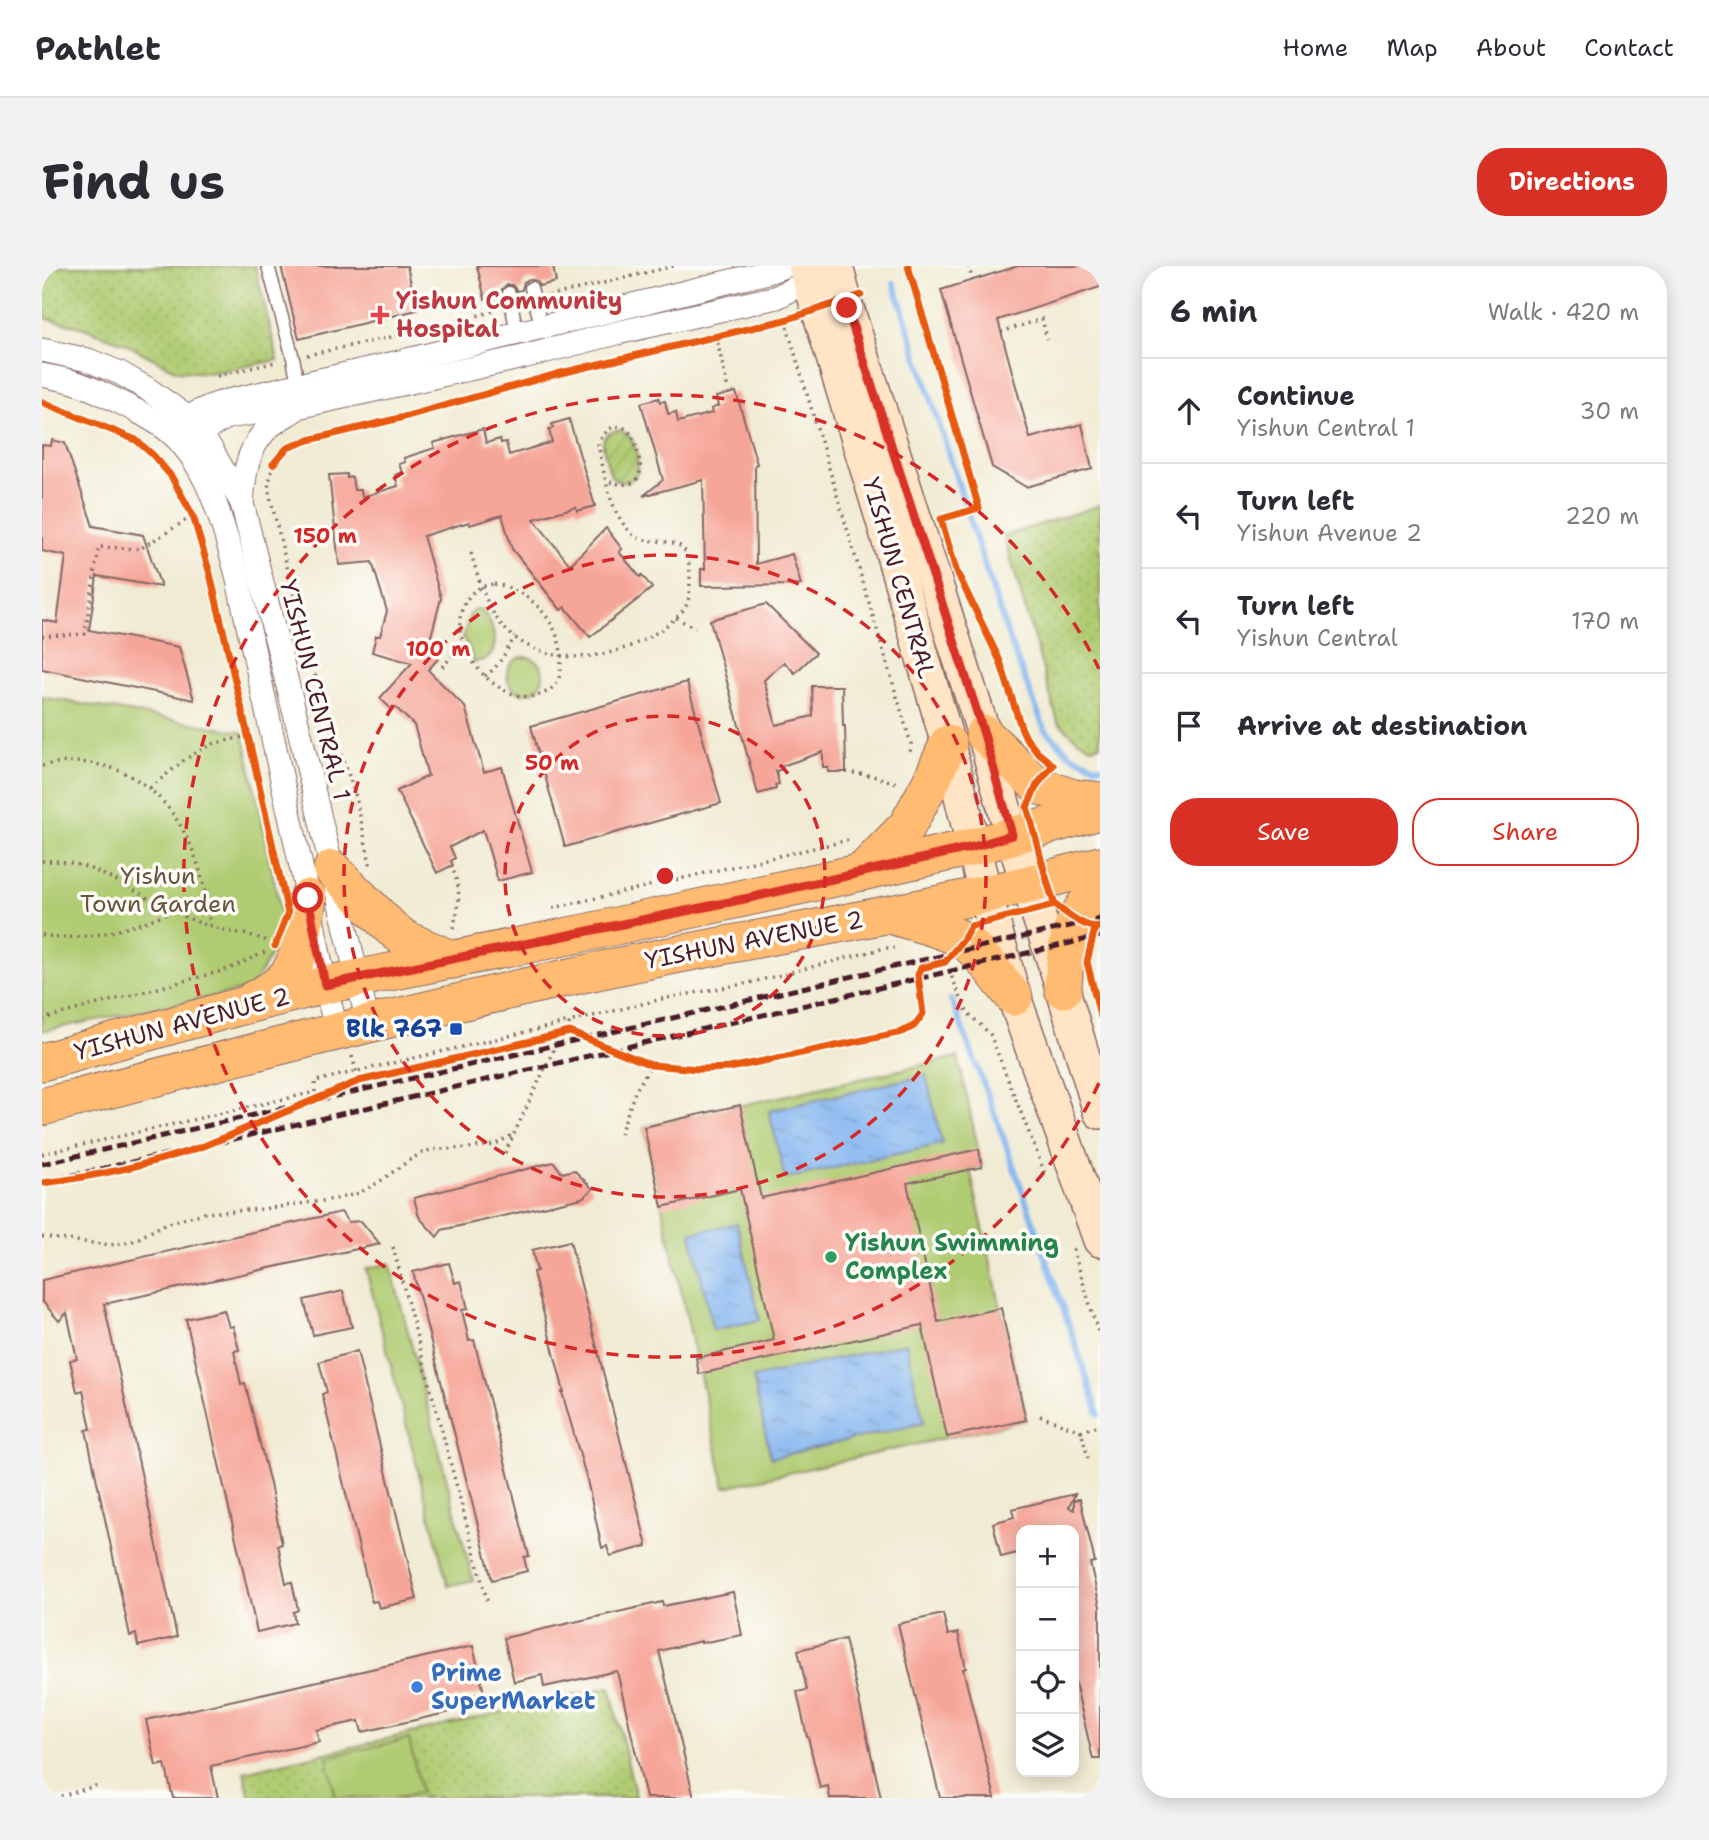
<!DOCTYPE html>
<html lang="en">
<head>
<meta charset="utf-8">
<style>
  body { margin:0; font-family:"Shantell Sans",sans-serif; background:#f2f2f3; color:#2b2b33 }
  .controls { position:absolute; right:21px; bottom:21px; display:grid; overflow:hidden; border-radius:14px; box-shadow:0 4px 18px #0003 }
  .controls button { width:63px; height:63px; display:grid; place-items:center; padding:0; border:0; border-bottom:2px solid #e1e1e2; background:#fff; color:#2b2b33; font:35px sans-serif }
  .stop { position:absolute; width:21px; height:21px; margin:-16px; border:5px solid #d93025; border-radius:50%; background:#fff }
  .stop.end { background:#d93025; border-color:#fff; box-shadow:0 2px 7px #0008 }
  .list { margin:0; padding:0; list-style:none }
  h2 { display:flex; justify-content:space-between; align-items:center; height:91px; margin:0; padding:0 28px; font-size:30px }
  h2 small { font-size:23px; font-weight:400; color:#7c7c81 }
  .list li { display:grid; grid-template-columns:46px 1fr auto; gap:21px; align-items:center; box-sizing:border-box; height:105px; padding:0 28px; border-top:2px solid #e1e1e2 }
  .list b { display:block; font-size:26px; white-space:nowrap }
  .list p { margin:0; font-size:23px; white-space:nowrap; color:#7c7c81 }
  .list em { font-size:23px; font-style:normal; color:#7c7c81 }
  .actions { display:flex; gap:14px; padding:21px 28px }
  .actions a { flex:1; padding:16px 0; border:2px solid #d93025; border-radius:28px; text-align:center; font-size:24px; color:#d93025 }
  .actions .main { background:#d93025; color:#fff }
  .icon { flex:none; width:38px; height:38px; fill:none; stroke:currentColor; stroke-width:2; stroke-linecap:round; stroke-linejoin:round }
  .map { position:relative; flex:none; width:1058px; height:1532px; overflow:hidden; border-radius:28px }
  header { display:flex; align-items:center; gap:42px; box-sizing:border-box; height:98px; padding:0 35px; background:#fff; border-bottom:2px solid #e1e1e2 }
  header strong { font-size:33px }
  nav { display:flex; gap:38px; margin-inline-start:auto; font-size:24px }
  .intro { display:flex; align-items:center; justify-content:space-between; box-sizing:border-box; height:168px; padding:0 42px }
  h1 { margin:0; font-size:49px }
  .button { padding:18px 32px; border-radius:28px; background:#d93025; color:#fff; font-size:24px; font-weight:700 }
  main { display:flex; gap:42px; padding:0 42px }
  aside { flex:1; background:#fff; border-radius:28px; box-shadow:0 4px 18px #0003 }
  .map>svg:first-child { display:block }
</style>
</head>
<body>
<header>
<strong>Pathlet</strong>
<nav><a>Home</a><a>Map</a><a>About</a><a>Contact</a></nav>
</header>
<div class="intro"><h1>Find us</h1><a class="button">Directions</a></div>
<main>
<div class="map">
<svg width="1058" height="1532" viewBox="0 0 1058 1532">
  <defs>
    <pattern id="grass-dots" width="8" height="8" patternUnits="userSpaceOnUse" patternTransform="scale(1.75)"><rect width="8" height="8" fill="#b0cc73"/><path d="M2 2h.1M6 6h.1" fill="none" stroke="#99af64" stroke-width="1.8" stroke-linecap="round"/></pattern>
    <pattern id="garden-furrows" width="10" height="10" patternUnits="userSpaceOnUse" patternTransform="scale(1.75)"><rect width="10" height="10" fill="#b0cc73"/><path d="M-1 1l2-2M0 10L10 0M9 11l2-2" fill="none" stroke="#99af64"/></pattern>
    <pattern id="water-ripples" width="26" height="14" patternUnits="userSpaceOnUse" patternTransform="scale(1.75)"><rect width="26" height="14" fill="#84b6f0"/><path d="M2 4q2-2 4 0t4 0M15 11q2-2 4 0t4 0" fill="none" stroke="#6e93c3"/></pattern>
  </defs>
  <rect width="100%" height="100%" fill="#fdfcf7"/>
  <filter id="ink" filterUnits="userSpaceOnUse"><feTurbulence type="fractalNoise" baseFrequency=".0143" numOctaves="2"/><feDisplacementMap in="SourceGraphic" scale="14" xChannelSelector="R" yChannelSelector="G"/><feConvolveMatrix kernelMatrix="1 2 1 2 8 2 1 2 1" color-interpolation-filters="sRGB"/></filter>
  <filter id="wash" filterUnits="userSpaceOnUse"><feTurbulence type="fractalNoise" baseFrequency=".00686" numOctaves="4" result="noise"/><feDisplacementMap in="SourceGraphic" scale="28" xChannelSelector="R" yChannelSelector="G"/><feGaussianBlur stdDeviation="1.57" result="paint"/><feColorMatrix in="noise" values="0 0 0 0 0 0 0 0 0 0 0 0 0 0 0 0 0 1.4 0 .05"/><feComposite in="paint" operator="in"/></filter>
  <g filter="url(#wash)">
    <rect width="100%" height="100%" fill="#f1ebd3"/>
    <g fill="url(#grass-dots)" stroke="#7d764f" stroke-width="2">
      <path d="M0,0H213L236,94L170,107L135,105L82,77L39,61L5,53L0,40Z"/>
      <path d="M1058,239V479L1049,481L1035,473L1016,456L962,270Z"/>
      <path d="M568,1421L594,1532H208L202,1506Z"/>
    </g>
    <g fill="#b0cc73" stroke="#7d764f" stroke-width="2">
      <path d="M432,343H439C449,354 461,381 444,393C441,395 436,395 432,396L421,370C425,362 426,348 432,343Z"/>
      <circle cx="483" cy="409" r="18"/>
      <path d="M0,431L201,466L243,666L208,723L0,765Z"/>
      <path d="M916,791L940,901L928,904L984,1154L683,1221L602,861Z"/>
      <path d="M348,997L431,1314L406,1320L324,1003Z"/>
      <path d="M367,1473L379,1526L354,1532H294L285,1491Z"/>
    </g>
    <path fill="url(#garden-furrows)" stroke="#7d764f" stroke-width="2" d="M578,164C581,166 584,167 587,170C594,178 600,203 592,212C589,214 586,216 582,216C568,217 567,203 564,192C559,176 558,167 578,164Z"/>
    <g fill="url(#water-ripples)" stroke="#676a8e" stroke-width="2">
      <path d="M884,809L900,878L743,913L727,845Z"/>
      <path d="M695,957L718,1054L671,1064L649,967Z"/>
      <path d="M864,1077L882,1157L729,1192L711,1112Z"/>
    </g>
    <g fill="none" stroke-linecap="round" stroke-linejoin="round">
      <g stroke="#84b6f0" stroke-width="6">
        <path d="M852,17L941,295L969,378L1003,464L1029,489L1054,500H1058"/>
        <path d="M909,733C963,870 1010,1009 1057,1148"/>
      </g>
    </g>
    <g id="blocks">
      <g fill="#f6a698">
        <path d="M239,0H365L375,44L257,73Z"/>
        <path d="M435,0H511L514,16L497,20L495,15L487,13L482,16L480,24L475,25L470,19H465L459,24L458,29L443,33Z"/>
        <path d="M976,0H1058V21L956,54L988,172L1040,158L1050,203L984,221L950,201L899,24Z"/>
        <path d="M694,126L715,198L713,199L714,298L750,288L759,319L659,320V303H663L661,214L601,230L621,214L599,137L617,132L618,136L623,135L626,148L634,146L636,156L670,147L669,143L676,140L674,131Z"/>
        <path d="M527,153L553,240L535,245L534,241L492,253L528,299L564,262L580,283L577,286L598,311L600,309L610,322L548,371L523,341L519,344L470,283L460,249L428,259L427,256L381,270L399,332L386,382L396,393L386,404L423,441L442,506L460,501L490,606L456,615L441,564L408,581L413,592L409,595L411,599L395,607L355,525L386,510L372,459L353,441L350,444L338,432L370,397L330,386L334,370H338L345,345L330,296L297,299L287,209L305,208V212L310,211L312,224H319L320,231L356,220L353,209L360,206L357,198L363,196L362,192L393,182L391,177L441,163L444,177L458,173L459,177L464,176L467,189L510,176L507,164L511,162L510,158Z"/>
        <path d="M10,174L23,177L51,260L101,269L119,321L55,310L47,364L137,381L152,434L0,403V354L15,357L24,290L0,285V179L9,180Z"/>
        <path d="M724,338L774,387L753,407L742,396L722,414L734,459L771,450L770,420H800L801,460H803L804,506H786V501H781V486L740,500L741,503L734,505L737,518L733,519L734,523L716,528L668,354Z"/>
        <path d="M645,416L679,537L523,581L489,460Z"/>
        <path d="M698,839L719,932L937,883L940,901L865,917L896,1056L959,1042L984,1154L905,1171L880,1059L657,1108L654,1092L732,1074L698,923L620,941L602,861Z"/>
        <path d="M512,896L520,907L532,904L551,923L540,932L400,964L395,971L377,951L372,932Z"/>
        <path d="M299,946L306,956L319,955L338,978L62,1038L135,1371L96,1380L94,1368L88,1370L44,1164L49,1163L41,1124L35,1126L28,1094L35,1093L25,1047L17,1055L0,1035V1014Z"/>
        <path d="M528,975L605,1280L568,1290L565,1280L560,1282L545,1214L520,1126H522L491,1006L495,1005L490,984Z"/>
        <path d="M407,997L413,1017L419,1015L426,1043L420,1044L427,1075L432,1074L487,1290L482,1291L485,1305L450,1314L371,1006Z"/>
        <path d="M301,1025L310,1061L271,1069L262,1034Z"/>
        <path d="M182,1044L187,1061L191,1060L197,1084L192,1085L199,1118L203,1117L228,1218L240,1278L236,1279L244,1317L250,1316L256,1344L251,1346L253,1357L215,1366L144,1053Z"/>
        <path d="M315,1085L375,1333L337,1342L335,1335L330,1336L280,1128L285,1126L277,1096Z"/>
        <path d="M1033,1228L1027,1241L1032,1244V1234L1038,1233L1053,1296L1048,1297L1058,1340V1493H1051L1032,1412V1264H979V1286L959,1291L951,1257L972,1251L970,1243Z"/>
        <path d="M691,1326L700,1369L659,1377V1375L617,1385L652,1532H604L575,1405L502,1421L500,1409L472,1416L462,1372L620,1336L621,1340Z"/>
        <path d="M901,1348L906,1369L916,1367L924,1402L921,1403L953,1532H898L856,1358Z"/>
        <path d="M803,1373L839,1532H788L786,1520L778,1522L766,1471H765L755,1426L765,1424L756,1384Z"/>
        <path d="M431,1380L442,1427L410,1434L413,1445L320,1466L317,1455L274,1464L277,1476L169,1500L176,1532H131L123,1498L114,1500L104,1454Z"/>
      </g>
    </g>
  </g>
  <g filter="url(#ink)">
    <use href="#blocks" fill-opacity="0" stroke="#846666" stroke-width="2"/>
    <g fill="none" stroke-linecap="round" stroke-linejoin="round">
      <g stroke="#846666" stroke-width="15">
        <g id="lane">
          <path d="M226,0L251,92L256,118"/>
          <path d="M489,22L501,65"/>
          <path d="M467,27L476,71"/>
        </g>
      </g>
      <g stroke="#846666" stroke-width="25">
        <g id="street">
          <path d="M0,84L46,94L78,107L104,122L145,151L169,183L200,237L261,480L326,757"/>
          <path d="M0,109C10,111 21,113 32,116C54,123 75,135 95,145C111,154 127,163 139,177C170,212 181,261 194,305L266,632L283,719L295,765"/>
          <path d="M133,161C148,149 162,141 181,136L353,97L726,6L743,0"/>
          <path d="M145,174L185,151L260,140L481,91L575,67L735,31L780,8"/>
          <path d="M200,237C202,211 204,186 223,165C231,156 244,150 254,143"/>
        </g>
      </g>
      <g stroke="#846666" stroke-width="36">
        <g id="secondary">
          <path d="M763,0L841,255L906,478L943,627L972,731L1058,974"/>
          <path d="M794,0L805,42L942,468L970,570L1017,711L1058,846"/>
        </g>
      </g>
      <g stroke="#846666" stroke-width="39">
        <g id="primary">
          <path d="M942,468L995,519L1031,532L1058,535"/>
          <path d="M290,603L349,662L363,673L411,694"/>
          <path d="M820,606L865,560L889,516L906,478"/>
          <path d="M849,649C872,657 899,662 921,674C938,685 958,715 972,731"/>
          <path d="M1021,723C1023,680 1027,654 1058,621"/>
          <path d="M212,733C222,728 232,723 240,715C261,696 261,658 266,632"/>
          <path d="M0,796L192,742L283,719L547,666L820,606L931,581L1058,545"/>
          <path d="M0,841C181,794 363,747 546,707C716,669 890,647 1058,599"/>
        </g>
      </g>
      <g stroke="#846666" stroke-width="3.5" stroke-dasharray="2 5" stroke-linecap="butt">
        <path d="M926,0L931,14"/>
        <path d="M507,30L632,0"/>
        <path d="M743,54L869,478L868,488"/>
        <path d="M959,66L1000,53L1005,73"/>
        <path d="M674,70L686,123"/>
        <path d="M265,89L401,60L455,44"/>
        <path d="M175,110L234,96"/>
        <path d="M231,198L226,222L266,388L314,531L329,602"/>
        <path d="M429,287C438,317 446,351 472,371C515,404 580,392 621,362C629,356 638,350 644,340C649,331 649,304 646,293C640,265 605,283 589,267C566,244 563,208 556,179C561,165 576,152 588,167C593,172 594,180 596,187C604,215 591,224 565,215"/>
        <path d="M452,318C489,323 522,360 519,398C519,409 516,419 506,425C463,451 399,379 423,337C430,324 438,320 452,318Z"/>
        <path d="M634,352L653,362"/>
        <path d="M0,370L43,368L57,281L98,283L151,250"/>
        <path d="M400,401L421,379"/>
        <path d="M443,410C458,400 463,386 473,371"/>
        <path d="M0,500C17,495 36,495 53,498C130,511 163,591 168,661"/>
        <path d="M804,506L831,510L858,518"/>
        <path d="M108,522L142,494L170,478L210,469"/>
        <path d="M0,595C11,595 22,595 33,598C47,601 60,608 73,614C102,629 130,647 161,658C183,667 209,666 229,677"/>
        <path d="M409,599C420,623 418,638 411,662"/>
        <path d="M511,642L811,573"/>
        <path d="M0,669C46,677 89,662 131,645"/>
        <path d="M904,698L925,746L948,768L1004,910"/>
        <path d="M0,753L187,703L225,685"/>
        <path d="M528,766L527,756L620,733L707,717L843,682H852"/>
        <path d="M310,790L317,815"/>
        <path d="M578,868L593,826L609,799"/>
        <path d="M463,887L519,768"/>
        <path d="M0,888L273,826V815L527,756"/>
        <path d="M0,971L68,979L89,976L123,958L162,947L221,943L294,933L317,927L337,916L369,893L384,885L398,883L426,882L452,879L472,868"/>
        <path d="M351,981L446,1338"/>
        <path d="M1031,983L1058,1072"/>
        <path d="M998,1150L1039,1165L1046,1192"/>
        <path d="M1039,1165L1058,1159"/>
        <path d="M12,1532L57,1519"/>
      </g>
      <use href="#lane" stroke="#fff" stroke-width="12"/>
      <use href="#street" stroke="#fff" stroke-width="23"/>
      <use href="#secondary" stroke="#ffe4c6" stroke-width="33"/>
      <use href="#primary" stroke="#ffbb71" stroke-width="37"/>
      <g stroke="#4a1f2b" stroke-width="5" stroke-dasharray="10 5" stroke-linecap="butt">
        <path d="M0,898L1058,653"/>
        <path d="M0,916L162,880L1058,670"/>
      </g>
      <g stroke="#fdfcf7" stroke-width="11">
        <g id="cycleway">
          <path d="M866,0L937,242L899,253L914,304L958,395L979,461L984,472L995,486L1011,499L995,519L985,541C995,573 1001,607 1013,639"/>
          <path d="M0,136L94,174L111,189L129,210L151,250L168,308L206,470L246,647L233,680"/>
          <path d="M231,198L245,182L267,174L358,152L515,108L743,54L819,29"/>
          <path d="M1053,662L1045,696L1058,749"/>
          <path d="M0,917C52,911 112,897 162,880L317,815L528,766L609,799L657,803L688,802L860,766L872,760L881,748L876,709L879,702L903,696L921,674L929,660L1013,639C1026,648 1042,662 1058,661"/>
        </g>
      </g>
      <use href="#cycleway" stroke="#e8590c" stroke-width="7"/>
    </g>
  </g>
  <g fill="none" stroke-linecap="round" stroke-linejoin="round" filter="url(#ink)">
    <path stroke="#d93025" stroke-width="9" d="M266,632L283,719L707,632L931,581L970,569L942,468L805,42"/>
  </g>
  <g fill="none" stroke="#d62828" stroke-width="3.5" stroke-dasharray="12 9">
    <circle cx="623" cy="610" r="160"/>
    <circle cx="623" cy="610" r="321"/>
    <path d="M1057 817A481 481 0 1 1 1057 403"/>
  </g>
  <path fill="#e0444e" stroke="#fdfcf7" stroke-width="2.5" d="M334.5 38.5h7v7h7v7h-7v7h-7v-7h-7v-7h7z"/>
  <rect fill="#1a4fb4" stroke="#fdfcf7" stroke-width="2.5" x="407" y="756" width="14" height="14" rx="3.5"/>
  <circle fill="#2e9e5b" stroke="#fdfcf7" stroke-width="2.5" cx="789" cy="991" r="7"/>
  <circle fill="#3f7fe0" stroke="#fdfcf7" stroke-width="2.5" cx="375" cy="1421" r="7"/>
  <g text-anchor="middle" dominant-baseline="central" stroke-width="7" stroke-linejoin="round" paint-order="stroke">
    <g font-size="24" font-weight="bold" fill="#be3a42" stroke="#fdfcf7" text-anchor="start">
      <text x="354" y="35">Yishun Community<tspan x="354" dy="28">Hospital</tspan></text>
    </g>
    <g font-size="24" fill="#4a1f2b" stroke="#fdfcf7">
      <text transform="translate(857 312) rotate(74)">YISHUN CENTRAL</text>
      <text transform="translate(273 424) rotate(76)">YISHUN CENTRAL 1</text>
      <text transform="translate(712 674) rotate(-11)">YISHUN AVENUE 2</text>
      <text transform="translate(140 758) rotate(-15)">YISHUN AVENUE 2</text>
    </g>
    <g font-size="24" fill="#695341" stroke="#fdfcf7">
      <text x="116" y="610">Yishun<tspan x="116" dy="28">Town Garden</tspan></text>
    </g>
    <g font-size="24" font-weight="bold" fill="#164399" stroke="#fdfcf7" text-anchor="end">
      <text x="400" y="763">Blk 767</text>
    </g>
    <g font-size="24" font-weight="bold" fill="#27864d" stroke="#fdfcf7" text-anchor="start">
      <text x="803" y="977">Yishun Swimming<tspan x="803" dy="28">Complex</tspan></text>
    </g>
    <g font-size="24" font-weight="bold" fill="#366cbe" stroke="#fdfcf7" text-anchor="start">
      <text x="389" y="1407">Prime<tspan x="389" dy="28">SuperMarket</tspan></text>
    </g>
  </g>
  <circle cx="623" cy="610" r="10" fill="#d62828" stroke="#fdfcf7" stroke-width="3.5"/>
  <g font-size="21" text-anchor="middle" font-weight="bold" fill="#d62828" stroke="#fdfcf7" stroke-width="7" stroke-linejoin="round" paint-order="stroke">
    <text x="283" y="277">150 m</text>
    <text x="396" y="390">100 m</text>
    <text x="510" y="504">50 m</text>
  </g>
</svg>
<div class="controls">
<button>+</button>
<button>−</button>
<button><svg class="icon" aria-label="locate" viewBox="0 0 24 24"><circle cx="12" cy="12" r="6"/><path d="M12 2v4M12 18v4M2 12h4M18 12h4"/></svg></button>
<button><svg class="icon" aria-label="layers" viewBox="0 0 24 24"><path d="M12 4l9 5-9 5-9-5zM3 14l9 5 9-5"/></svg></button>
</div>
<div class="stop" style="left:266px;top:632px"></div>
<div class="stop end" style="left:805px;top:42px"></div>
</div>
<aside>
<h2>6 min<small>Walk · 420 m</small></h2>
<ul class="list">
<li><svg class="icon" aria-label="ahead" viewBox="0 0 24 24"><path d="M12 20V5M6 11l6-6 6 6"/></svg><div><b>Continue</b><p>Yishun Central 1</p></div><em>30 m</em></li>
<li><svg class="icon" aria-label="left" viewBox="0 0 24 24"><path d="M17 20v-9H6M10 6l-5 5 5 5"/></svg><div><b>Turn left</b><p>Yishun Avenue 2</p></div><em>220 m</em></li>
<li><svg class="icon" aria-label="left" viewBox="0 0 24 24"><path d="M17 20v-9H6M10 6l-5 5 5 5"/></svg><div><b>Turn left</b><p>Yishun Central</p></div><em>170 m</em></li>
<li><svg class="icon" aria-label="arrive" viewBox="0 0 24 24"><path d="M6 21V4h12l-3 4 3 4H6"/></svg><div><b>Arrive at destination</b></div></li>
</ul>
<div class="actions"><a class="main">Save</a><a>Share</a></div>
</aside>
</main>
</body>
</html>
